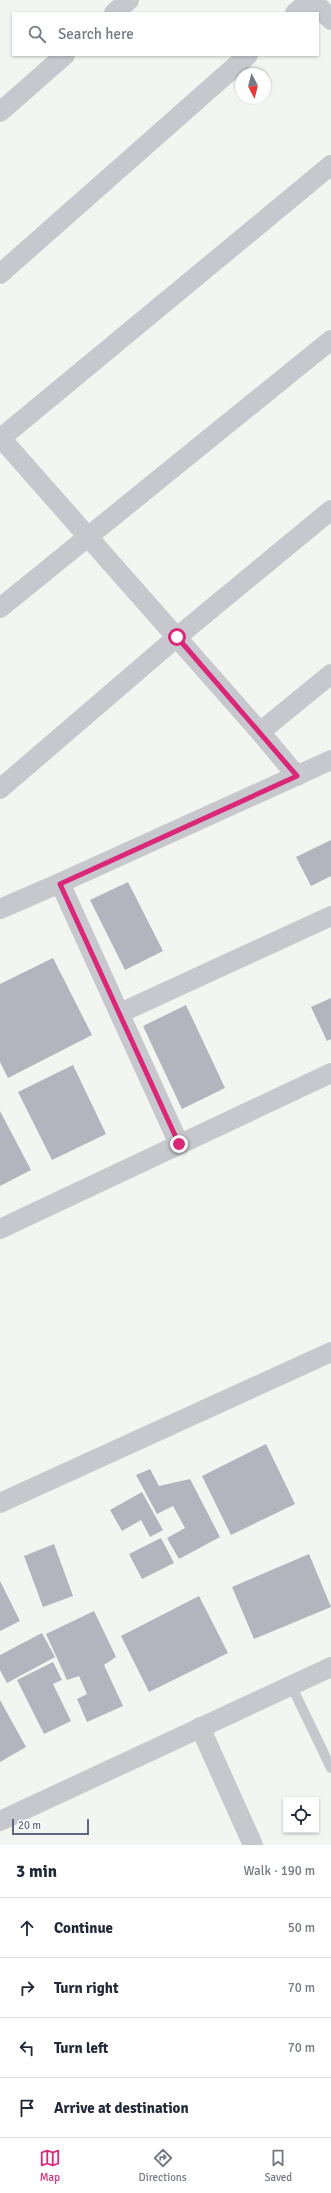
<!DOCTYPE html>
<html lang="en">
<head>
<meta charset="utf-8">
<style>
  body { margin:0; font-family:Signika,sans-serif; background:#f6f6f7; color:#1f2937 }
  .controls { position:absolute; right:12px; bottom:12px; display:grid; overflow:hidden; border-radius:0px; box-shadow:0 1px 3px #0004 }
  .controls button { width:36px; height:36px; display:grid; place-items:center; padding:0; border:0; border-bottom:1px solid #e0e1e3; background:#fff; color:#1f2937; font:20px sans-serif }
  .compass { position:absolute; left:235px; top:68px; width:36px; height:36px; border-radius:50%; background:#fff; box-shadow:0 1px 3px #0004; rotate:173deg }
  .scale { position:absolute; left:12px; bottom:10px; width:77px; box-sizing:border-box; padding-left:4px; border:2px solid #626783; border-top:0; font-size:11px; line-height:14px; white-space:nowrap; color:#626783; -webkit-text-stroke:3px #fff; paint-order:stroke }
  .stop { position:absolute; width:12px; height:12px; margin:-9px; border:3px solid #db2777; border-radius:50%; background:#fff }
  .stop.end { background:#db2777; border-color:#fff; box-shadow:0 1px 4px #0008 }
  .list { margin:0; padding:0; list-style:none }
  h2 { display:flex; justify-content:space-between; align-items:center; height:52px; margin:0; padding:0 16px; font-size:17px }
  h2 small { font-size:13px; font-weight:400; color:#747a83 }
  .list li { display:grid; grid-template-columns:26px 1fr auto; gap:12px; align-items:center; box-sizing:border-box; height:60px; padding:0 16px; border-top:1px solid #e0e1e3 }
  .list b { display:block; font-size:15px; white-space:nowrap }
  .list em { font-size:13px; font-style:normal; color:#747a83 }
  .icon { flex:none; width:22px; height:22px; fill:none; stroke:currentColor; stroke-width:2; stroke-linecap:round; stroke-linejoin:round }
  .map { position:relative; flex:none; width:331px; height:1845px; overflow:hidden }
  .search { position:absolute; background:#fff; box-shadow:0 1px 3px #0004; left:12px; right:12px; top:12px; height:44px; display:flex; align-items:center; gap:10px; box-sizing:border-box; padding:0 14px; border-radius:0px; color:#747a83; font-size:15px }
  .sheet { height:292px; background:#fff }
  nav { display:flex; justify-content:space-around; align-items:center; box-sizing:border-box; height:56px; border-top:1px solid #e0e1e3; background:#fff; font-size:11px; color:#747a83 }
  nav a { display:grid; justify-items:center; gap:2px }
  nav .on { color:#db2777 }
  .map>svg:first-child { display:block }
</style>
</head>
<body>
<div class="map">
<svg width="331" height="1845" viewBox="0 0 331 1845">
  <rect width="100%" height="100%" fill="#f3f5f0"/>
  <g fill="#b3b5be">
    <path d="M331,840V876L311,886L296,857Z"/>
    <path d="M128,882L163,951L125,970L90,900Z"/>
    <path d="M53,958L92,1035L8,1078L0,1062V984Z"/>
    <path d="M331,998V1039L327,1041L311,1007Z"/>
    <path d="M186,1005L225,1088L182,1109L143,1026Z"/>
    <path d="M73,1065L106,1134L52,1160L18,1092Z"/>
    <path d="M0,1111L31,1170L0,1186Z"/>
    <path d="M266,1444L295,1504L231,1535L202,1476Z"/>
    <path d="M150,1469L159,1486L190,1479L220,1537L179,1559L167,1538L185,1528L173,1506L157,1514L136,1475Z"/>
    <path d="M142,1492L163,1530L150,1537L141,1520L122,1531L110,1510Z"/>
    <path d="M161,1538L174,1563L142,1579L129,1554Z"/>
    <path d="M54,1544L73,1596L43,1607L24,1556Z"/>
    <path d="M309,1554L331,1607L254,1639L232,1587Z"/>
    <path d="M0,1581L20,1621L0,1631Z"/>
    <path d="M199,1596L228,1653L149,1692L121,1636Z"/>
    <path d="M94,1611L116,1657L104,1665L123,1706L87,1722L77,1699L87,1694L79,1676L67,1680L46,1634Z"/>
    <path d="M42,1633L55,1657L7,1683L0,1670V1655Z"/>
    <path d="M53,1662L62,1680L53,1684L71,1721L44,1734L17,1680Z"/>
    <path d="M0,1700L26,1747L0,1762Z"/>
  </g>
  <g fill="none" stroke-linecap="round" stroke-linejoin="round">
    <path stroke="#c7c8cd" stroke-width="10" d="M291,1685L331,1768"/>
    <g stroke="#c7c8cd" stroke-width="20">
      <path d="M313,0L331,20"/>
      <path d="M114,13L129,0"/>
      <path d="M295,13L310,0"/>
      <path d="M0,112L65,55"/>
      <path d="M0,274L248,55"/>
      <path d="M0,437L260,732L297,776"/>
      <path d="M1,438L331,165"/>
      <path d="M0,608L331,340"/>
      <path d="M260,732L331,674"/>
      <path d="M0,789L177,637L331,510"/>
      <path d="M60,883L179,1144"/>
      <path d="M0,909L60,883L331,760"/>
      <path d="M120,1013L331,916"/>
      <path d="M0,1229L331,1073"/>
      <path d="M0,1503L331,1352"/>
      <path d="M200,1727L253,1845"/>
      <path d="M0,1821L331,1667"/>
    </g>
  </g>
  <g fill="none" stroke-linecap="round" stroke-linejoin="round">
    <path stroke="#db2777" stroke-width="5" d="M177,637L297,776L60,884L179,1144"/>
  </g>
</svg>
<div class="controls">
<button><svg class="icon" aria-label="locate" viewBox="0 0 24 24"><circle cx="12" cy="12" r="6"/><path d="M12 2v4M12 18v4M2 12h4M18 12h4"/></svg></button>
</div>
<svg class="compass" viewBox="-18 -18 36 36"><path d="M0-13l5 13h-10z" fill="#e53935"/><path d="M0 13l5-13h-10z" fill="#747a83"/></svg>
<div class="scale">20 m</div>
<div class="stop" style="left:177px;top:637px"></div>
<div class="stop end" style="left:179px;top:1144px"></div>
<div class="search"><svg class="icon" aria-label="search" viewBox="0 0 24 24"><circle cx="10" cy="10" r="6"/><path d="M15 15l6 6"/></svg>Search here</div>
</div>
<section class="sheet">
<h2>3 min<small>Walk · 190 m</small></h2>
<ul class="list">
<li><svg class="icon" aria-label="ahead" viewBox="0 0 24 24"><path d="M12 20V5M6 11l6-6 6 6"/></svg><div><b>Continue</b></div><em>50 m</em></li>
<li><svg class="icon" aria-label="right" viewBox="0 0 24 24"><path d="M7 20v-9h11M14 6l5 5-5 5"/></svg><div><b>Turn right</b></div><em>70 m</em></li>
<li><svg class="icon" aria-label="left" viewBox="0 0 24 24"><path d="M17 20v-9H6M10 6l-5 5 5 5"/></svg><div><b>Turn left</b></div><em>70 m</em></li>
<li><svg class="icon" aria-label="arrive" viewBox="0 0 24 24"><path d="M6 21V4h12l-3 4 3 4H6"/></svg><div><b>Arrive at destination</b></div></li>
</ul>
</section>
<nav>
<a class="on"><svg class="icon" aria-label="map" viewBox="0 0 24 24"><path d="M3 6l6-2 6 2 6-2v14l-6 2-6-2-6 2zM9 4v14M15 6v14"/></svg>Map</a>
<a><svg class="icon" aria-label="directions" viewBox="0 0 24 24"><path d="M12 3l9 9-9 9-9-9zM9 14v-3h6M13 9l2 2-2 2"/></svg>Directions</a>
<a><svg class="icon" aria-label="saved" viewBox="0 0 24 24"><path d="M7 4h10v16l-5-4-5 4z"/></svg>Saved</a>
</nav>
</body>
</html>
